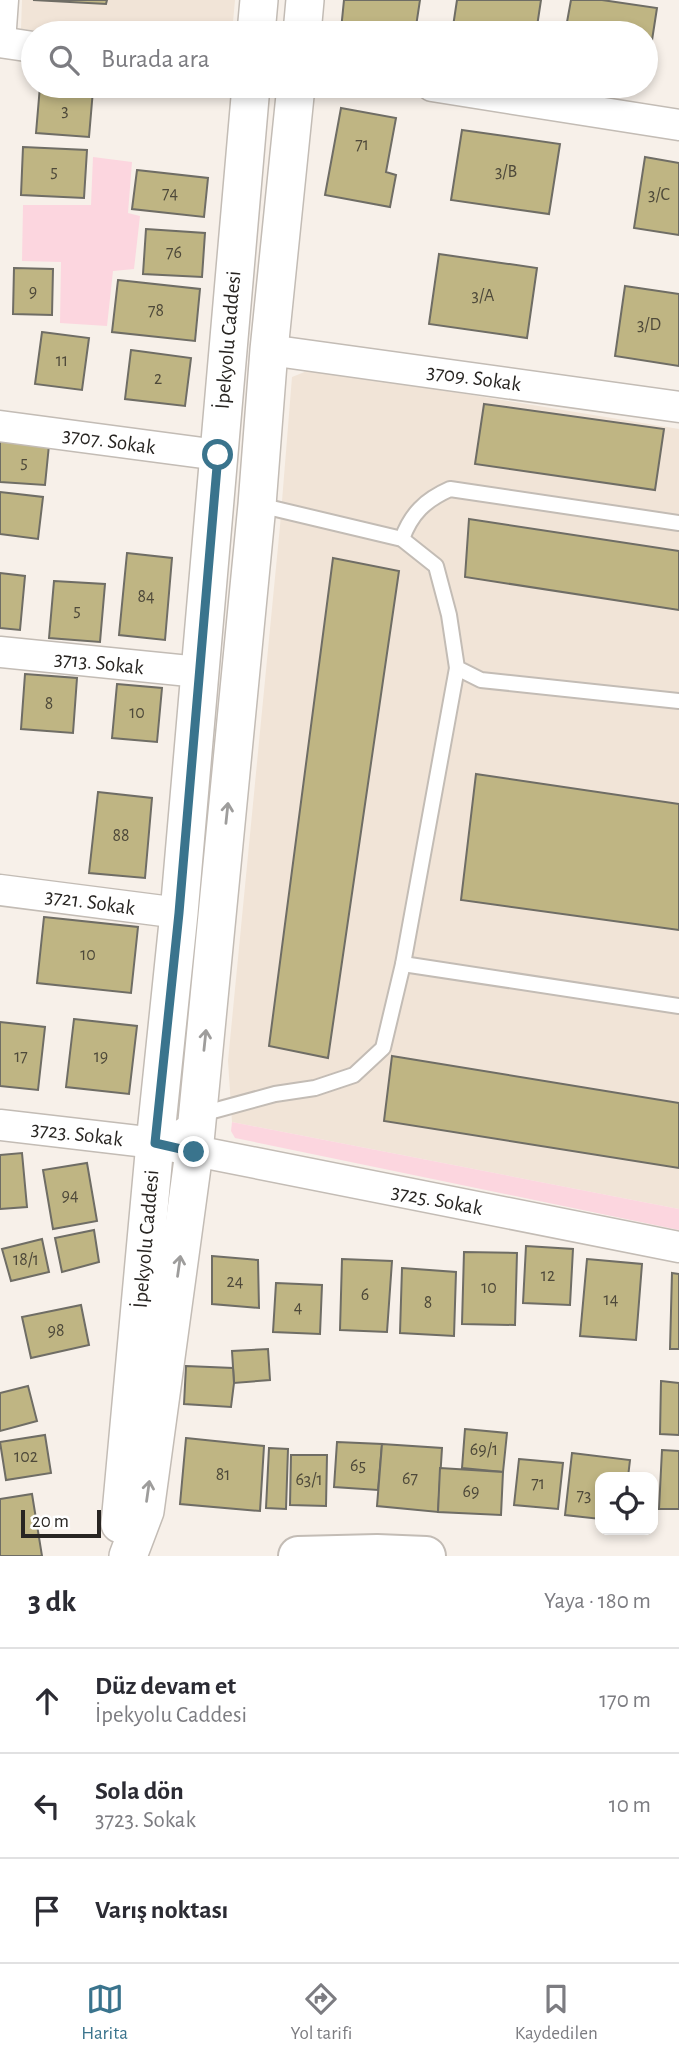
<!DOCTYPE html>
<html lang="tr">
<head>
<meta charset="utf-8">
<style>
  body { margin:0; font-family:"Alegreya Sans",sans-serif; background:#f2f2f3; color:#2b2b33 }
  .controls { position:absolute; right:21px; bottom:21px; display:grid; overflow:hidden; border-radius:14px; box-shadow:0 4px 10px #0003 }
  .controls button { width:63px; height:63px; display:grid; place-items:center; padding:0; border:0; border-bottom:2px solid #e1e1e2; background:#fff; color:#2b2b33; font:35px sans-serif }
  .scale { position:absolute; left:21px; bottom:18px; width:80px; box-sizing:border-box; padding-left:7px; border:4px solid #282522; border-top:0; font-size:19px; line-height:24px; white-space:nowrap; color:#282522; -webkit-text-stroke:5px #fff; paint-order:stroke }
  .stop { position:absolute; width:21px; height:21px; margin:-16px; border:5px solid #3a748d; border-radius:50%; background:#fff }
  .stop.end { background:#3a748d; border-color:#fff; box-shadow:0 2px 7px #0008 }
  .list { margin:0; padding:0; list-style:none }
  h2 { display:flex; justify-content:space-between; align-items:center; height:91px; margin:0; padding:0 28px; font-size:30px }
  h2 small { font-size:23px; font-weight:400; color:#7c7c81 }
  .list li { display:grid; grid-template-columns:46px 1fr auto; gap:21px; align-items:center; box-sizing:border-box; height:105px; padding:0 28px; border-top:2px solid #e1e1e2 }
  .list b { display:block; font-size:26px; white-space:nowrap }
  .list p { margin:0; font-size:23px; white-space:nowrap; color:#7c7c81 }
  .list em { font-size:23px; font-style:normal; color:#7c7c81 }
  .icon { flex:none; width:38px; height:38px; fill:none; stroke:currentColor; stroke-width:2; stroke-linecap:round; stroke-linejoin:round }
  .map { position:relative; flex:none; width:679px; height:1556px; overflow:hidden }
  .search { position:absolute; background:#fff; box-shadow:0 4px 10px #0003; left:21px; right:21px; top:21px; height:77px; display:flex; align-items:center; gap:18px; box-sizing:border-box; padding:0 24px; border-radius:38px; color:#7c7c81; font-size:26px }
  .sheet { height:406px; background:#fff }
  nav { display:flex; justify-content:space-around; align-items:center; box-sizing:border-box; height:98px; border-top:2px solid #e1e1e2; background:#fff; font-size:19px; color:#7c7c81 }
  nav a { display:grid; justify-items:center; gap:4px }
  nav .on { color:#3a748d }
  .map>svg:first-child { display:block }
</style>
</head>
<body>
<div class="map">
<svg width="679" height="1556" viewBox="0 0 679 1556">
  <rect width="100%" height="100%" fill="#f7f0e9"/>
  <g fill="#f1e4d7">
    <path d="M22,0H235L232,33H62L21,29Z"/>
    <path d="M312,369L679,429V1209L232,1122L228,1061L280,526L292,377Z"/>
  </g>
  <g fill="#fcd6df">
    <path d="M93,157L132,162L128,213L140,216L134,269L113,271L107,326L60,323L61,262L22,261L23,205H91Z"/>
    <path d="M232,1122L679,1209V1230L235,1138L231,1131Z"/>
  </g>
  <g fill="#bfb583" stroke="#6f6d65" stroke-width="2">
    <path d="M33,0H107L106,4Z"/>
    <path d="M344,0H420L415,33H364L341,30Z"/>
    <path d="M457,0H541L536,33H452Z"/>
    <path d="M571,0H602L657,8L646,79V33H565Z"/>
    <path d="M40,86L93,90L89,137L36,133Z"/>
    <path d="M341,108L396,118L386,172L396,175L390,207L325,195Z"/>
    <path d="M462,130L560,144L549,214L451,200Z"/>
    <path d="M23,147L87,150L84,198L21,195Z"/>
    <path d="M645,157L679,163V235L634,228Z"/>
    <path d="M137,170L208,178L204,217L132,209Z"/>
    <path d="M146,229L205,233L202,277L143,274Z"/>
    <path d="M439,254L537,268L527,338L429,324Z"/>
    <path d="M14,268L53,269L52,315L13,314Z"/>
    <path d="M118,280L200,289L195,341L112,332Z"/>
    <path d="M625,286L679,294V366L615,356Z"/>
    <path d="M42,332L89,338L82,390L35,384Z"/>
    <path d="M131,350L191,358L185,406L125,399Z"/>
    <path d="M484,404L664,429L655,490L475,464Z"/>
    <path d="M0,441L49,445L45,485L0,482Z"/>
    <path d="M0,492L43,497L38,539L0,534Z"/>
    <path d="M469,519L679,551V610L465,577Z"/>
    <path d="M127,553L172,558L165,640L119,635Z"/>
    <path d="M333,558L399,571L328,1058L269,1046Z"/>
    <path d="M0,573L25,576L20,630L0,628Z"/>
    <path d="M54,581L105,584L100,642L49,638Z"/>
    <path d="M25,674L77,678L73,733L21,729Z"/>
    <path d="M117,684L162,688L157,742L112,738Z"/>
    <path d="M476,774L679,804V930L461,900Z"/>
    <path d="M98,792L152,798L145,878L89,873Z"/>
    <path d="M44,917L138,927L131,993L37,983Z"/>
    <path d="M74,1019L137,1026L129,1094L66,1087Z"/>
    <path d="M0,1022L45,1027L38,1090L0,1086Z"/>
    <path d="M392,1056L679,1103V1168L384,1121Z"/>
    <path d="M22,1153L27,1207L0,1209V1155Z"/>
    <path d="M87,1163L97,1221L53,1229L43,1170Z"/>
    <path d="M94,1230L99,1262L62,1272L55,1238Z"/>
    <path d="M42,1239L49,1272L11,1281L2,1249Z"/>
    <path d="M526,1246L573,1249L570,1305L523,1303Z"/>
    <path d="M464,1252L517,1253L515,1325L462,1324Z"/>
    <path d="M212,1256L258,1260L259,1308L212,1304Z"/>
    <path d="M342,1259L392,1261L387,1332L340,1330Z"/>
    <path d="M587,1259L642,1264L636,1340L580,1336Z"/>
    <path d="M402,1268L456,1272L454,1336L400,1333Z"/>
    <path d="M672,1273L679,1274V1349H670Z"/>
    <path d="M276,1283L322,1285L320,1334L273,1332Z"/>
    <path d="M81,1305L89,1345L31,1358L22,1317Z"/>
    <path d="M268,1349L270,1380L234,1383L232,1351Z"/>
    <path d="M186,1366L233,1368L234,1383L231,1407L184,1404Z"/>
    <path d="M661,1381L679,1383V1435L660,1434Z"/>
    <path d="M28,1386L37,1421L0,1431V1393Z"/>
    <path d="M465,1429L507,1433L503,1472L462,1468Z"/>
    <path d="M45,1435L51,1473L6,1480L0,1442Z"/>
    <path d="M186,1438L264,1446L260,1511L180,1504Z"/>
    <path d="M337,1442L382,1444L378,1490L334,1487Z"/>
    <path d="M382,1444L442,1448L438,1512L377,1506Z"/>
    <path d="M269,1448L288,1449L286,1509L266,1508Z"/>
    <path d="M662,1450L679,1451V1509H659Z"/>
    <path d="M572,1453L630,1460L628,1477H600V1519L565,1515Z"/>
    <path d="M291,1455H327L326,1506L290,1505Z"/>
    <path d="M519,1459L563,1463L558,1509L514,1505Z"/>
    <path d="M440,1468L503,1472L501,1515L438,1512Z"/>
    <path d="M32,1494L42,1556H0V1499Z"/>
  </g>
  <g fill="none" stroke-linecap="round" stroke-linejoin="round">
    <g stroke="#c3bcb5" stroke-width="18">
      <g id="service">
        <path d="M259,505L402,539L436,566L449,615L457,668L481,680L679,701"/>
        <path d="M402,539C411,514 425,500 450,489L679,523"/>
        <path d="M403,964L679,1006"/>
        <path d="M159,1140L198,1115L275,1094L315,1088L354,1075L383,1048L403,964L457,668"/>
      </g>
    </g>
    <g stroke="#c3bcb5" stroke-width="33">
      <g id="minor">
        <path d="M0,42L3,0"/>
        <path d="M0,42L33,47"/>
        <path d="M432,86L679,125"/>
        <path d="M269,350L679,407"/>
        <path d="M0,426L218,455"/>
        <path d="M0,652L199,672"/>
        <path d="M0,890L179,913"/>
        <path d="M0,1125L155,1143L679,1247"/>
      </g>
    </g>
    <g stroke="#c3bcb5" stroke-width="40">
      <g id="tertiary">
        <path d="M256,33L259,0"/>
        <path d="M302,33L305,0"/>
        <path d="M120,1524L155,1143L179,913L251,86"/>
        <path d="M128,1556L145,1511L194,1152L257,505L269,350L296,86"/>
      </g>
    </g>
    <g stroke="#c3bcb5" stroke-width="42">
      <path id="secondary" d="M298,1556L377,1554L426,1556"/>
    </g>
    <use href="#service" stroke="#fff" stroke-width="14"/>
    <use href="#minor" stroke="#fff" stroke-width="30"/>
    <use href="#tertiary" stroke="#fff" stroke-width="37"/>
    <use href="#secondary" stroke="#fff" stroke-width="38"/>
  </g>
  <defs><path id="oneway-shaft" d="M-6 0H5M1.5-3L5.5 0L1.5 3" fill="none" stroke-width="1.6" stroke-linecap="round" stroke-linejoin="round" transform="scale(1.75)"/></defs>
  <g stroke="#9e9d9c">
    <use href="#oneway-shaft" transform="translate(227 813) rotate(-84)"/>
    <use href="#oneway-shaft" transform="translate(205 1040) rotate(-84)"/>
    <use href="#oneway-shaft" transform="translate(179 1266) rotate(-82)"/>
    <use href="#oneway-shaft" transform="translate(148 1491) rotate(-82)"/>
  </g>
  <g fill="none" stroke-linecap="round" stroke-linejoin="round">
    <path stroke="#3a748d" stroke-width="9" d="M194,1152L155,1143L179,913L218,455"/>
  </g>
  <g text-anchor="middle" dominant-baseline="central" stroke-width="5" stroke-linejoin="round" paint-order="stroke">
    <g font-size="18" fill="#4e493a">
      <text x="65" y="111">3</text>
      <text x="362" y="145">71</text>
      <text x="54" y="172">5</text>
      <text x="506" y="172">3/B</text>
      <text x="170" y="194">74</text>
      <text x="659" y="195">3/C</text>
      <text x="174" y="253">76</text>
      <text x="33" y="292">9</text>
      <text x="483" y="296">3/A</text>
      <text x="156" y="311">78</text>
      <text x="649" y="325">3/D</text>
      <text x="62" y="361">11</text>
      <text x="158" y="379">2</text>
      <text x="24" y="463">5</text>
      <text x="146" y="597">84</text>
      <text x="77" y="611">5</text>
      <text x="49" y="704">8</text>
      <text x="137" y="713">10</text>
      <text x="121" y="836">88</text>
      <text x="88" y="955">10</text>
      <text x="21" y="1057">17</text>
      <text x="101" y="1057">19</text>
      <text x="70" y="1196">94</text>
      <text x="26" y="1260">18/1</text>
      <text x="548" y="1276">12</text>
      <text x="235" y="1282">24</text>
      <text x="489" y="1288">10</text>
      <text x="365" y="1295">6</text>
      <text x="611" y="1300">14</text>
      <text x="428" y="1303">8</text>
      <text x="298" y="1308">4</text>
      <text x="56" y="1331">98</text>
      <text x="484" y="1450">69/1</text>
      <text x="26" y="1457">102</text>
      <text x="358" y="1466">65</text>
      <text x="223" y="1475">81</text>
      <text x="410" y="1479">67</text>
      <text x="309" y="1480">63/1</text>
      <text x="538" y="1484">71</text>
      <text x="471" y="1492">69</text>
      <text x="584" y="1496">73</text>
    </g>
    <g font-size="21" fill="#282522" stroke="#fff">
      <text transform="translate(228 340) rotate(-85)">İpekyolu Caddesi</text>
      <text transform="translate(474 378) rotate(8)">3709. Sokak</text>
      <text transform="translate(109 441) rotate(8)">3707. Sokak</text>
      <text transform="translate(99 663) rotate(6)">3713. Sokak</text>
      <text transform="translate(90 902) rotate(8)">3721. Sokak</text>
      <text transform="translate(77 1134) rotate(7)">3723. Sokak</text>
      <text transform="translate(437 1200) rotate(11)">3725. Sokak</text>
      <text transform="translate(146 1239) rotate(-85)">İpekyolu Caddesi</text>
    </g>
  </g>
</svg>
<div class="controls">
<button><svg class="icon" aria-label="locate" viewBox="0 0 24 24"><circle cx="12" cy="12" r="6"/><path d="M12 2v4M12 18v4M2 12h4M18 12h4"/></svg></button>
</div>
<div class="scale">20 m</div>
<div class="stop" style="left:218px;top:455px"></div>
<div class="stop end" style="left:194px;top:1152px"></div>
<div class="search"><svg class="icon" aria-label="search" viewBox="0 0 24 24"><circle cx="10" cy="10" r="6"/><path d="M15 15l6 6"/></svg>Burada ara</div>
</div>
<section class="sheet">
<h2>3 dk<small>Yaya · 180 m</small></h2>
<ul class="list">
<li><svg class="icon" aria-label="ahead" viewBox="0 0 24 24"><path d="M12 20V5M6 11l6-6 6 6"/></svg><div><b>Düz devam et</b><p>İpekyolu Caddesi</p></div><em>170 m</em></li>
<li><svg class="icon" aria-label="left" viewBox="0 0 24 24"><path d="M17 20v-9H6M10 6l-5 5 5 5"/></svg><div><b>Sola dön</b><p>3723. Sokak</p></div><em>10 m</em></li>
<li><svg class="icon" aria-label="arrive" viewBox="0 0 24 24"><path d="M6 21V4h12l-3 4 3 4H6"/></svg><div><b>Varış noktası</b></div></li>
</ul>
</section>
<nav>
<a class="on"><svg class="icon" aria-label="map" viewBox="0 0 24 24"><path d="M3 6l6-2 6 2 6-2v14l-6 2-6-2-6 2zM9 4v14M15 6v14"/></svg>Harita</a>
<a><svg class="icon" aria-label="directions" viewBox="0 0 24 24"><path d="M12 3l9 9-9 9-9-9zM9 14v-3h6M13 9l2 2-2 2"/></svg>Yol tarifi</a>
<a><svg class="icon" aria-label="saved" viewBox="0 0 24 24"><path d="M7 4h10v16l-5-4-5 4z"/></svg>Kaydedilen</a>
</nav>
</body>
</html>
